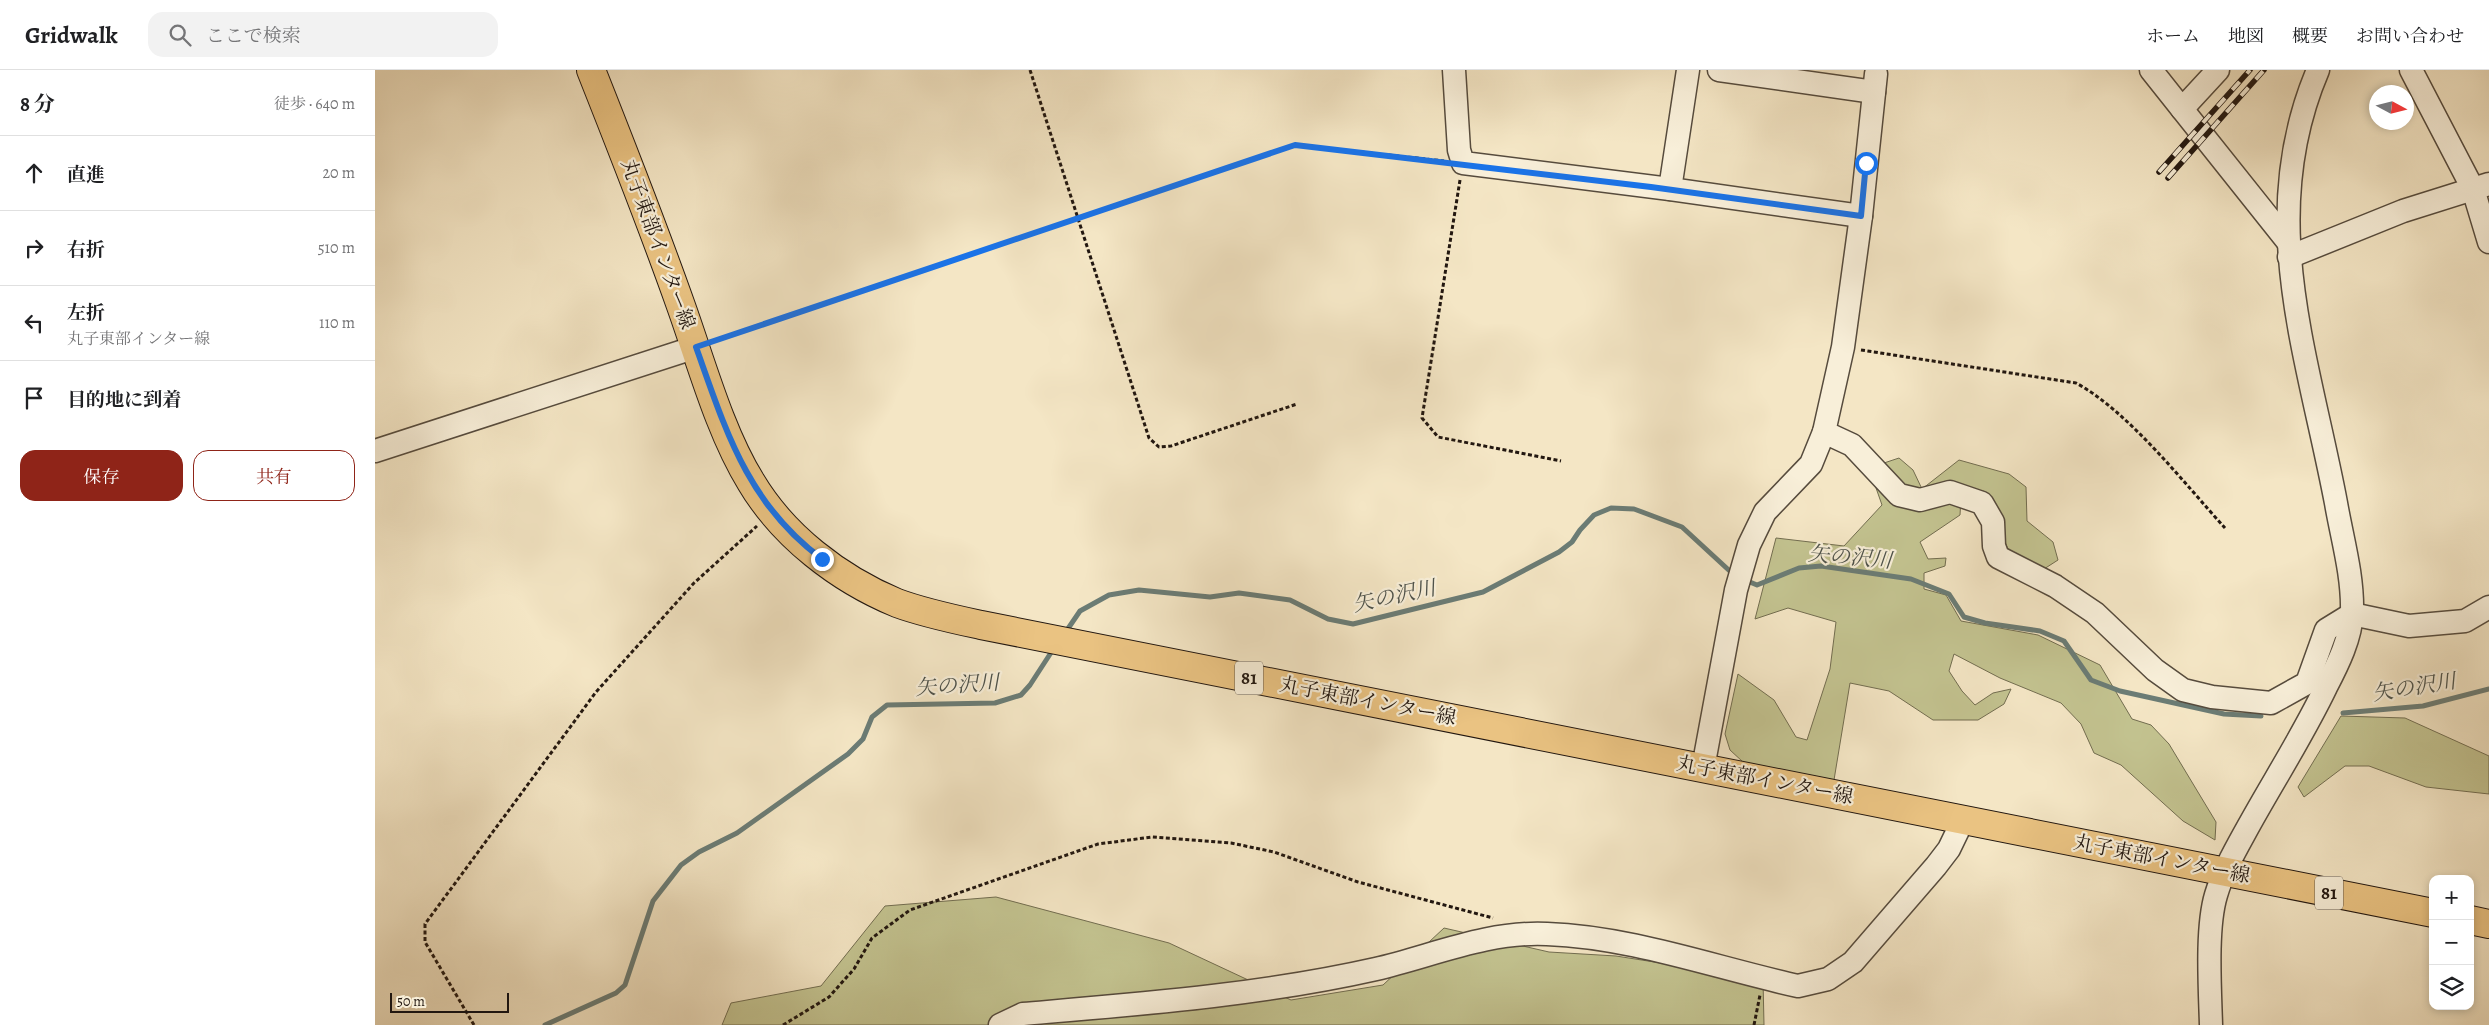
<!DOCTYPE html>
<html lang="ja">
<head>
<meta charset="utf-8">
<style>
  body { margin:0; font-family:Alegreya,"Noto Serif JP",serif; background:#f2f2f2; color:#202124 }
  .controls { position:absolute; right:15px; bottom:15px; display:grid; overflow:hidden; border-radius:10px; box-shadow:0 2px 8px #0003 }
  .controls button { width:45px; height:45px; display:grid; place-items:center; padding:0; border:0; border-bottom:1px solid #e0e0e0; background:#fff; color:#202124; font:25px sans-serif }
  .compass { position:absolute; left:1994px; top:15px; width:45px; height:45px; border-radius:50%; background:#fff; box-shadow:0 2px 8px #0003; rotate:97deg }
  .scale { position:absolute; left:15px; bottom:12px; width:119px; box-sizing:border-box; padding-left:5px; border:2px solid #221710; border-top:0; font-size:14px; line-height:18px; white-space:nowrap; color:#221710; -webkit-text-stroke:4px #f8efd9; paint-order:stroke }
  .stop { position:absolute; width:15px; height:15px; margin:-11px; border:4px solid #1a73e8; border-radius:50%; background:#fff }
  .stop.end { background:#1a73e8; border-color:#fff; box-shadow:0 1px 5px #0008 }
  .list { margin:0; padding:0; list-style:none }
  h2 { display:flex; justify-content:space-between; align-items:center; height:65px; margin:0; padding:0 20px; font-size:21px }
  h2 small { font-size:16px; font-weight:400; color:#757577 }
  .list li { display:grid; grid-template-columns:32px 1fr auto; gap:15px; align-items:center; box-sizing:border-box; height:75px; padding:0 20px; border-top:1px solid #e0e0e0 }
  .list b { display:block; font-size:19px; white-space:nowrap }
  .list p { margin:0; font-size:16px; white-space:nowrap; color:#757577 }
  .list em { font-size:16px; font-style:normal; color:#757577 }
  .actions { display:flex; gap:10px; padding:15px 20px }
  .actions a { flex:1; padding:11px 0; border:1px solid #8f2418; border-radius:15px; text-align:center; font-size:18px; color:#8f2418 }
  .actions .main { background:#8f2418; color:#fff }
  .icon { flex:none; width:28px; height:28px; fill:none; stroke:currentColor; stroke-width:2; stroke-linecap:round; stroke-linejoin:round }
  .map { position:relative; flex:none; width:2114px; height:955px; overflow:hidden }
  header { display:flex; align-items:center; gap:30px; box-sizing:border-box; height:70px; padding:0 25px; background:#fff; border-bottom:1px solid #e0e0e0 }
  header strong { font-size:24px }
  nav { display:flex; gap:28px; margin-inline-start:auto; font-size:18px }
  .search { width:350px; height:45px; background:#f2f2f2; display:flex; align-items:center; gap:12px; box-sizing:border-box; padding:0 18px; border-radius:15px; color:#757577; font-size:19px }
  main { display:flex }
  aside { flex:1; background:#fff }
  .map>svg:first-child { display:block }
</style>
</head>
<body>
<header>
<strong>Gridwalk</strong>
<div class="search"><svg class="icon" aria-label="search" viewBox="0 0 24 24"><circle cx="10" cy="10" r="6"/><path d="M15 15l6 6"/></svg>ここで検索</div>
<nav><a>ホーム</a><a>地図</a><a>概要</a><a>お問い合わせ</a></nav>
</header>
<main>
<aside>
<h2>8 分<small>徒歩 · 640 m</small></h2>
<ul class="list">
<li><svg class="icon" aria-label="ahead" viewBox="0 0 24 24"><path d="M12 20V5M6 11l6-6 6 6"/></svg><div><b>直進</b></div><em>20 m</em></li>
<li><svg class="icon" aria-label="right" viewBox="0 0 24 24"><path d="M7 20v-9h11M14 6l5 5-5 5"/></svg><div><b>右折</b></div><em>510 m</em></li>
<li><svg class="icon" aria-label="left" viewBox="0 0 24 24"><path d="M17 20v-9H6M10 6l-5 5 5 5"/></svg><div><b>左折</b><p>丸子東部インター線</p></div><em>110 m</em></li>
<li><svg class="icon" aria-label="arrive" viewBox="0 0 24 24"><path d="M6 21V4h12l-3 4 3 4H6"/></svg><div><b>目的地に到着</b></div></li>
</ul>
<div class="actions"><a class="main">保存</a><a>共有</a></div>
</aside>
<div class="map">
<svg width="2114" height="955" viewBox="0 0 2114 955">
  <rect width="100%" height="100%" fill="#f4e6c5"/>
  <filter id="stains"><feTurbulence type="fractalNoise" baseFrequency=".004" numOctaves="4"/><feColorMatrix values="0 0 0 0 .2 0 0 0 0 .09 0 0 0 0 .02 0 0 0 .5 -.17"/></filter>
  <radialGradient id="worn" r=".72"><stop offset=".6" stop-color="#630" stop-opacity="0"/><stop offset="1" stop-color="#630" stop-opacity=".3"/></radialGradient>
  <g fill="#c3c390" stroke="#726d50">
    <path d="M1524,388L1538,400L1547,419L1584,390L1634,404L1651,417L1652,451L1678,472L1683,490L1669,499L1635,484L1609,421L1586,428L1585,445L1545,472L1553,489L1571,488L1570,496L1549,503V519L1571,525L1586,551L1663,565L1725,595L1757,649L1776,655L1794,674L1841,752L1840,770L1808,751L1746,695L1719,683L1706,654L1686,633L1625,608L1579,584L1574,601L1587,621L1600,635L1618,623L1636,619L1629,634L1603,650H1558L1514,621L1475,613L1459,710L1368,692L1355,680L1350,664L1363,604L1399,630L1421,667L1432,670L1455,599L1461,552L1413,538L1380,549L1401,468L1469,476L1507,435L1494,398Z"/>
    <path d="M1966,646L2030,648L2114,686V724L2051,717L1994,696H1970L1929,727L1923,717Z"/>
    <path d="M621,827L794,873L916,930L1008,915L1069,858L1174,882L1241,886L1388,909L1389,955H347L356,933L446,916L510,836Z"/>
  </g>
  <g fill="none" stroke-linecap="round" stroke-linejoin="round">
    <g stroke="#6b7c75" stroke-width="5">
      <path d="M1370,510L1382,515L1424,498L1446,496L1536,509L1574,524L1589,547L1610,553L1665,561L1689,571L1716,610L1745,621L1849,644L1886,646"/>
      <path d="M690,563L705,541L734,525L764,520L835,527L864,523L915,530L953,549L978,554L1108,522L1184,482L1197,472L1205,460L1219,445L1236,438L1259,439L1307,457L1358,504"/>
      <path d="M1968,643L2048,636L2114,619"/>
      <path d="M170,955L241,923L250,915L278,831L306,795L324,782L362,763L473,684L488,669L497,647L512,635L620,633L646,625L655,615L679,578"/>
    </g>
    <g stroke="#564b3d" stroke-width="25">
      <g id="minor">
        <path d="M1079,0L1084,80L1088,93L1295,119L1486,146"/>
        <path d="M1344,0L1499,22"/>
        <path d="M1776,0L1807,39L1843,0"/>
        <path d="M2036,0L2098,119L2114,172"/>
        <path d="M1501,4L1486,146L1468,277L1449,362L1477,375L1524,425L1545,430L1575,422L1607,433L1618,452L1619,476L1623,487L1680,516L1720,543L1780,600L1808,620L1837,627L1896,633L1932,613L1951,560L1977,544L2034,556L2090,551L2114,537"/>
        <path d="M1807,39L1913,172"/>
        <path d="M1295,119L1313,0"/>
        <path d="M1914,187L2028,141L2114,114"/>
        <path d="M0,381L321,277"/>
        <path d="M1328,698L1361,520L1374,475L1390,442L1436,394L1449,362"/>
        <path d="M625,955L648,944C765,934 886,925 1001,899C1057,886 1113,861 1172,864C1257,867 1341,898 1423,916L1453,909L1478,892L1561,796L1574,779L1588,750"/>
        <path d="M1836,955C1835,919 1831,858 1841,825C1848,801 1861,779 1873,757C1899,710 1928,665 1951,617C1963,594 1976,568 1977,542C1978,505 1967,468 1961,433C1933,285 1880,147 1943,0"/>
      </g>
    </g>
    <g stroke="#221710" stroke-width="30">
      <g id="major">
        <path d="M216,0C247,78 278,157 306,236C326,292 345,362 376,412C408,466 464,509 522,533C549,543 578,549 606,555L2058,843"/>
        <path d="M2095,850L2114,854"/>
      </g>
    </g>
    <g stroke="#221710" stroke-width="3" stroke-dasharray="4 2.5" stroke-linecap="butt">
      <path d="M655,0L774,368L784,377L796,376L922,334"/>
      <path d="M1085,110L1047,348L1063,367L1186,391"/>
      <path d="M338,271L920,75L1069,91"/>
      <path d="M1486,280L1701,313C1753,341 1809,413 1850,458"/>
      <path d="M99,955L50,872V854L221,622L319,513L382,456"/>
      <path d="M408,955L454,927L479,899L497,868L535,840L723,774L777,767L856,773L899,782L983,812L1118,848"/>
      <path d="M1379,955L1385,925"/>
    </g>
    <use href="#minor" stroke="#f8efd9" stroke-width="22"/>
    <use href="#major" stroke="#eac382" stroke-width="28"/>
    <g stroke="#221710" stroke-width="5.5">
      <g id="rail">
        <path d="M1784,102L1875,0"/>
        <path d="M1793,108L1889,0"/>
      </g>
    </g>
    <use href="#rail" stroke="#f8efd9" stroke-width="4" stroke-dasharray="11" stroke-linecap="butt"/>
  </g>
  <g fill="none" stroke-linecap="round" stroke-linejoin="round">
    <path stroke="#1a73e8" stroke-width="6" d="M447,489C372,433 351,361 321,277L920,75L1276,117L1486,146L1491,93"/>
  </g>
  <g text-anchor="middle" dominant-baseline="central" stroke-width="4.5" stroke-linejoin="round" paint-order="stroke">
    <g fill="#f8efd9" stroke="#62584c" stroke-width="1">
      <rect x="860" y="591.5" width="28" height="33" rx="4"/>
      <rect x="1940" y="806.5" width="28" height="33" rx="4"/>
    </g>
    <g font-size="19" font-weight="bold" fill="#221710">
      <text x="874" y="608">81</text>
      <text x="1954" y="823">81</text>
    </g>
    <g font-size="20" fill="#221710" stroke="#f8efd9">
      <text transform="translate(283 174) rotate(70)">丸子東部インター線</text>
      <text transform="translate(993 631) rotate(11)">丸子東部インター線</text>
      <text transform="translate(1390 710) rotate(11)">丸子東部インター線</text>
      <text transform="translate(1787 789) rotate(11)">丸子東部インター線</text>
    </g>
    <g font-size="21" font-style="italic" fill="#4d524b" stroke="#f8efd9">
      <text transform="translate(1475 487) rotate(5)">矢の沢川</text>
      <text transform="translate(1019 526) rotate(-12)">矢の沢川</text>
      <text transform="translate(582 615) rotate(-4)">矢の沢川</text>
      <text transform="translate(2039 617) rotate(-9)">矢の沢川</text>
    </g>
  </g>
  <rect width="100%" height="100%" filter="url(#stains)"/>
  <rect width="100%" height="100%" fill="url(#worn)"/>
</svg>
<div class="controls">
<button>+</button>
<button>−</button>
<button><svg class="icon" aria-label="layers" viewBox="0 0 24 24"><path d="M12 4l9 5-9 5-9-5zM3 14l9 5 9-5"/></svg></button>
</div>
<svg class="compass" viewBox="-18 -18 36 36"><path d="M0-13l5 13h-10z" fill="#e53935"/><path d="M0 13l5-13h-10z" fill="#757577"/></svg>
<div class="scale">50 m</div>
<div class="stop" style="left:1491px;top:93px"></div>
<div class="stop end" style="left:447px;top:489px"></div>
</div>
</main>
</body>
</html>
